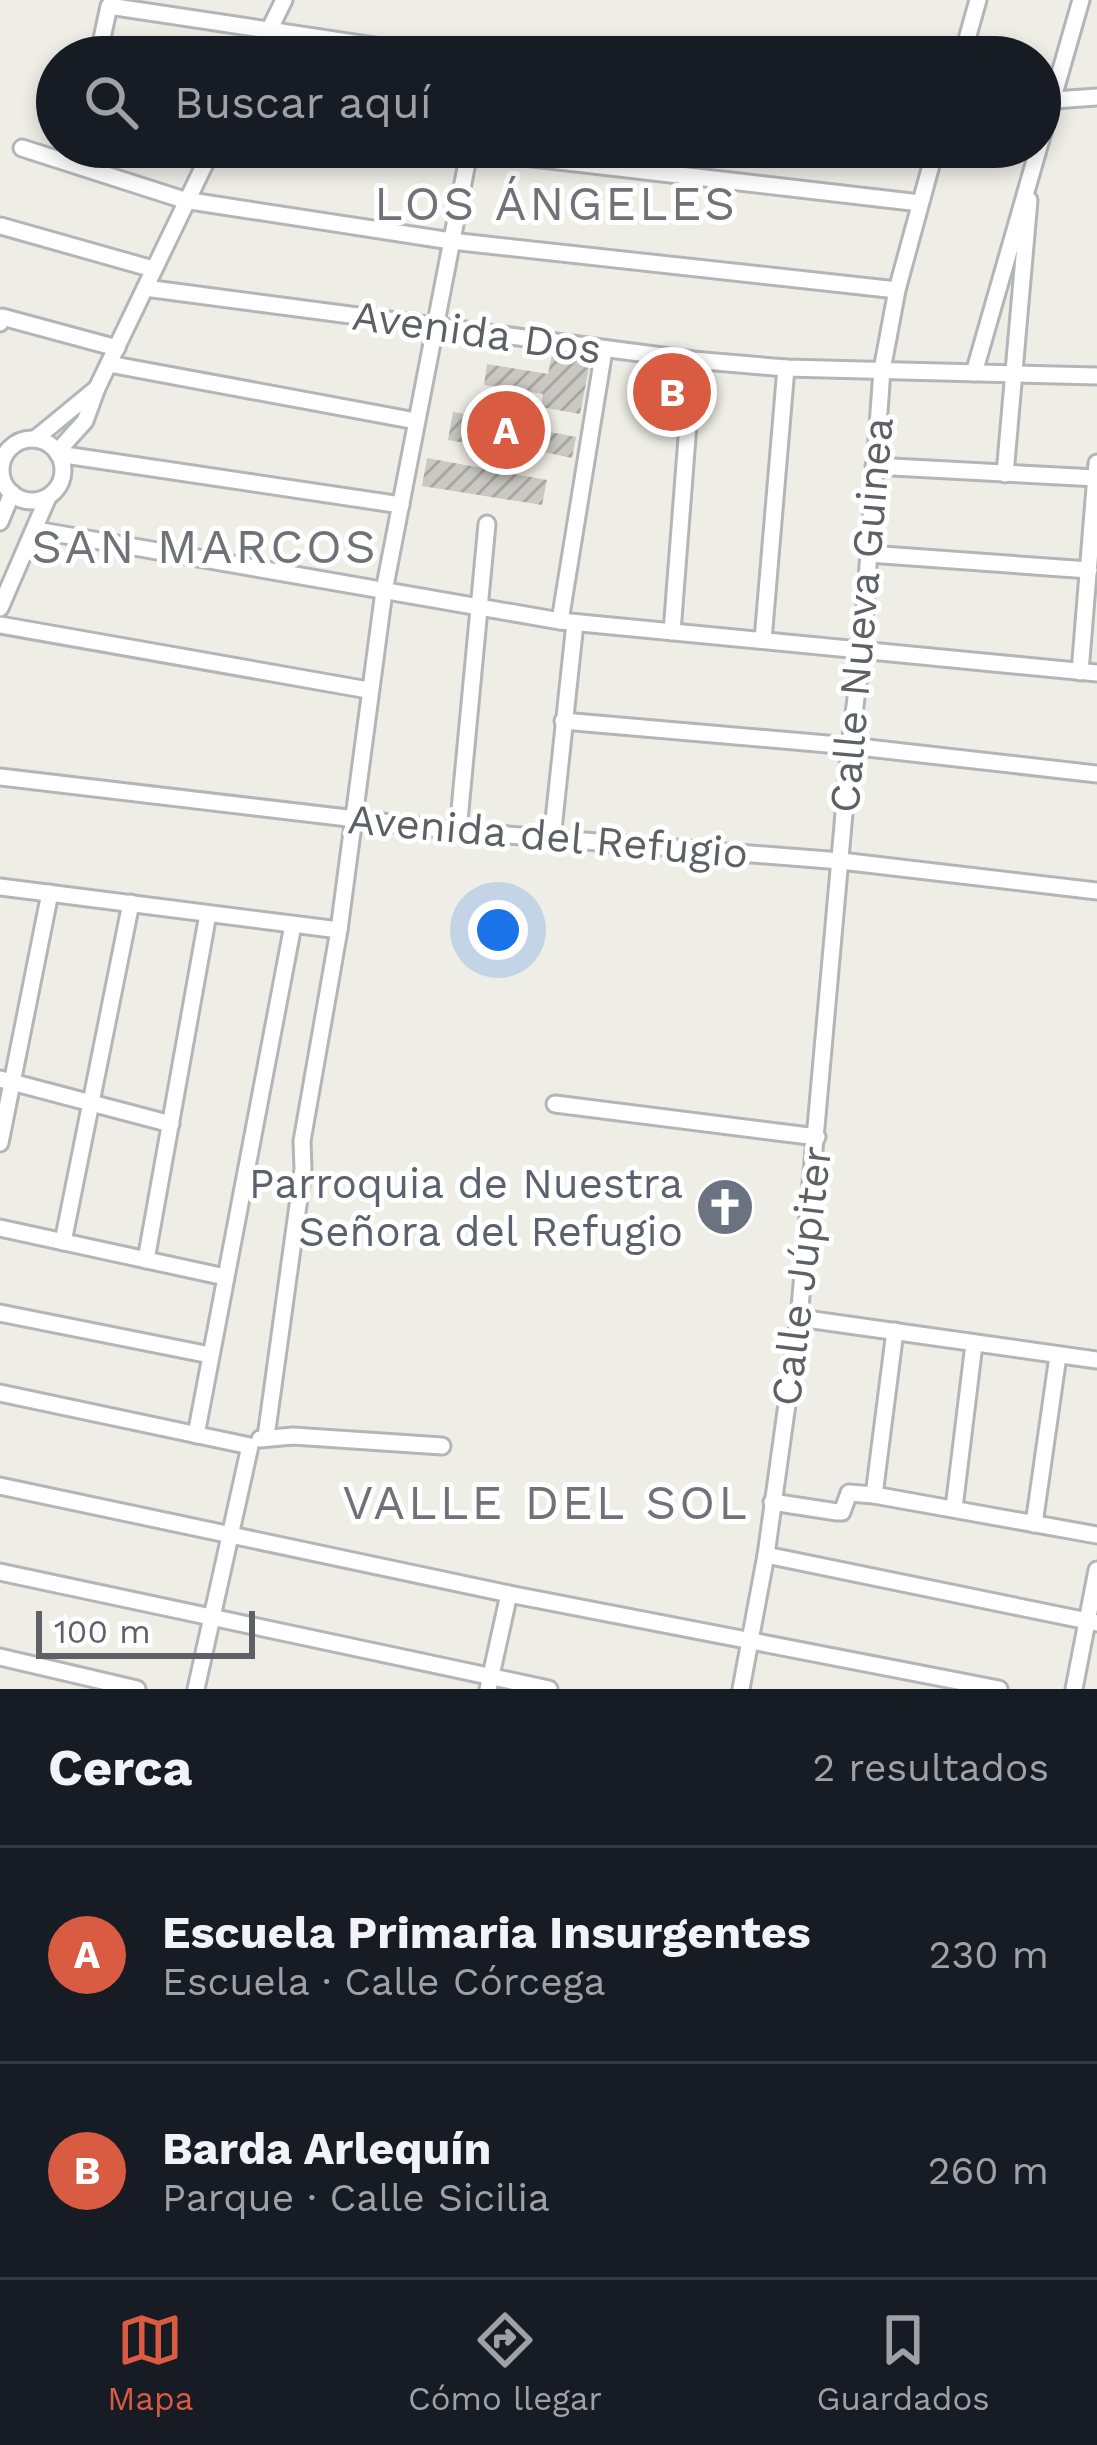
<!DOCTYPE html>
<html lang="es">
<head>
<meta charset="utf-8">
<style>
  body { margin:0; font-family:"Work Sans",sans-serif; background:#242831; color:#f1f3f6 }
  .scale { position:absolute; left:36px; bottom:30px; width:219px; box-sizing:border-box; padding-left:12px; border:6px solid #5e6065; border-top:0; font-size:33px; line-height:42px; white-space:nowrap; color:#5e6065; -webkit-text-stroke:9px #fff; paint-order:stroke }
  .you { position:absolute; left:498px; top:930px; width:42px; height:42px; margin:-30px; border:9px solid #fff; border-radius:50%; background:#1a73e8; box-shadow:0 0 0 18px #1a73e833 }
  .badge { display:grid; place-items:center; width:78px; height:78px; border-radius:50%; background:#d95b41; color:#fff; font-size:39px; font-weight:700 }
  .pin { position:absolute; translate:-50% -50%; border:6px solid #fff; box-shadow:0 3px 12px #0006 }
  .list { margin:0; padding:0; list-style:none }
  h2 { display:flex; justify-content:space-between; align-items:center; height:156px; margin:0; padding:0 48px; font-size:51px }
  h2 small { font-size:39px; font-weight:400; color:#9ea1a6 }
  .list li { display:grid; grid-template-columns:78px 1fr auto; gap:36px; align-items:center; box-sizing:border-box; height:216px; padding:0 48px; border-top:3px solid #363941 }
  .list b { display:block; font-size:45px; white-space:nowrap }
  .list p { margin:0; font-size:39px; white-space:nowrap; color:#9ea1a6 }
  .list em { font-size:39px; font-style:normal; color:#9ea1a6 }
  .icon { flex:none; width:66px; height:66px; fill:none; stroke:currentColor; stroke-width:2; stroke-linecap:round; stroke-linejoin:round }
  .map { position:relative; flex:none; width:1097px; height:1689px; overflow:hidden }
  .search { position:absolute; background:#171b24; box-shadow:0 6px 18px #0003; left:36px; right:36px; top:36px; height:132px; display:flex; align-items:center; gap:30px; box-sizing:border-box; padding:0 42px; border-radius:66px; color:#9ea1a6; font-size:45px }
  .sheet { height:588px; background:#171b24 }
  nav { display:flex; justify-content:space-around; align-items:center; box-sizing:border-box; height:168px; border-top:3px solid #363941; background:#171b24; font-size:33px; color:#9ea1a6 }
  nav a { display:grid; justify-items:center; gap:6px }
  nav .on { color:#d95b41 }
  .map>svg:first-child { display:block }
</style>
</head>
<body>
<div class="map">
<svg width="1097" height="1689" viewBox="0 0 1097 1689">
  <defs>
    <pattern id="building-hatch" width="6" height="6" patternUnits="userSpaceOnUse" patternTransform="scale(3)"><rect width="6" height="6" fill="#cac8c2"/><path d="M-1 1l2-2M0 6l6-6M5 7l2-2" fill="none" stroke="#a7a6a1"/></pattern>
  </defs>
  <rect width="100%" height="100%" fill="#eeede6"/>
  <g fill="url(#building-hatch)">
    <path d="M552,355L590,362L580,414L541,407L543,394L484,385L487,364L548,374Z"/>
    <path d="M453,412L475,416L471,444L448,440Z"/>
    <path d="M524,427L576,437L572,458L520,447Z"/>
    <path d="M427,458L547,480L542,505L422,486Z"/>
  </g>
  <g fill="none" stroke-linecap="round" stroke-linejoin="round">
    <g stroke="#b3b5b9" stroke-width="21">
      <g id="minor">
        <path d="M98,57L109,6L447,57"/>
        <path d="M256,57L284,0"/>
        <path d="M962,57L978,0"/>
        <path d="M1040,101L1097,97"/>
        <path d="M438,147L920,203"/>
        <path d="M22,148L184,200L451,241L897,290"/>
        <path d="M1,226L153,269"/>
        <path d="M145,288L693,360L786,368L1097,376"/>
        <path d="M0,323L2,317L117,348"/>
        <path d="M109,364L416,421"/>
        <path d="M974,373L1081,0"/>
        <path d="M35,439L97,388"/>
        <circle cx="32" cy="470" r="31"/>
        <path d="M57,452L85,421L97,388L213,147"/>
        <path d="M58,454L401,505"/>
        <path d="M874,466L1096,478"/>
        <path d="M1005,474L1029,200"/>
        <path d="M0,522L12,493"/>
        <path d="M36,530L560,621L1097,673"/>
        <path d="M869,554L1089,570"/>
        <path d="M0,608L48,497"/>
        <path d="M560,621L604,350"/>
        <path d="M0,625L368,690"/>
        <path d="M672,632L693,360"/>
        <path d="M763,640L786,368"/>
        <path d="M1080,672L1097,463"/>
        <path d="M563,721L850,746L1097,774"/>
        <path d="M0,777L458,831L841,861L1097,891"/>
        <path d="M458,831L487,524"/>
        <path d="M552,839L575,623"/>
        <path d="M0,887L339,930"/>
        <path d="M0,1079L171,1124"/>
        <path d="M555,1104L817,1137"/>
        <path d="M0,1143L50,893"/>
        <path d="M0,1228L225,1277"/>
        <path d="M63,1242L131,903"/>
        <path d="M146,1260L208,914"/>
        <path d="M0,1313L210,1355"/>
        <path d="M799,1318L1097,1360"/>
        <path d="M0,1393L250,1446L196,1689"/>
        <path d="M196,1435L293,925"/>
        <path d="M266,1437L303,1169L302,1141L339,930L384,591L470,147"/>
        <path d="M260,1439L293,1436L442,1446"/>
        <path d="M0,1486L509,1594L999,1689"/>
        <path d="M874,1495L895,1331"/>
        <path d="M772,1502L837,1512H842L849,1493L874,1495L1097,1535"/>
        <path d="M954,1508L974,1344"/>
        <path d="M1034,1524L1058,1356"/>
        <path d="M766,1555L1097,1623"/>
        <path d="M0,1572L549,1689"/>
        <path d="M0,1657L137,1689"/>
        <path d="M488,1689L509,1594"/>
        <path d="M741,1689L766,1555L799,1318L850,746L862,650L882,370L897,290L936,147"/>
        <path d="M1074,1689L1097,1570"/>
      </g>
    </g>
    <use href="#minor" stroke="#fff" stroke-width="15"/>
  </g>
  <defs>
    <g id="church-disc" transform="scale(3)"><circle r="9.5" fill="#6b7280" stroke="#fff"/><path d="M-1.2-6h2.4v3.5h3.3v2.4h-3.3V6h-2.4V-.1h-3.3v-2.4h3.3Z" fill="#fff"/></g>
  </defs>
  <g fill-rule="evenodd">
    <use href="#church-disc" x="725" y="1207"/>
  </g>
  <g text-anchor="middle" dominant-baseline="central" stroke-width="10" stroke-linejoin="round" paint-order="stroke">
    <g font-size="42" fill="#5e6065" stroke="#fff">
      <text transform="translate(477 332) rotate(8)">Avenida Dos</text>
      <text transform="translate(861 615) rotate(-85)">Calle Nueva Guinea</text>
      <text transform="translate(548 836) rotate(5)">Avenida del Refugio</text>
      <text transform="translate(801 1276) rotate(-83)">Calle Júpiter</text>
    </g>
    <g font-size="42" fill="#5b616d" stroke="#fff" text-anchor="end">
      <text x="683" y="1183">Parroquia de Nuestra<tspan x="683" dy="48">Señora del Refugio</tspan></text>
    </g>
    <g font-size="48" letter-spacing="3" fill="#6f7277" stroke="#fff">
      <text x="556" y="203">LOS ÁNGELES</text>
      <text x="205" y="546">SAN MARCOS</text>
      <text x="546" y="1502">VALLE DEL SOL</text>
    </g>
  </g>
</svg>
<div class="scale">100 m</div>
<div class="you"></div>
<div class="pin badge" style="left:506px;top:430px">A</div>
<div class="pin badge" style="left:672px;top:392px">B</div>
<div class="search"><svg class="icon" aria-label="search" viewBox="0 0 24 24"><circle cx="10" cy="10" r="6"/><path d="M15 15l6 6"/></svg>Buscar aquí</div>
</div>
<section class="sheet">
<h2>Cerca<small>2 resultados</small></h2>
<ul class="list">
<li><span class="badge">A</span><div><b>Escuela Primaria Insurgentes</b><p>Escuela · Calle Córcega</p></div><em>230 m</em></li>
<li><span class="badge">B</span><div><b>Barda Arlequín</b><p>Parque · Calle Sicilia</p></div><em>260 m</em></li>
</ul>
</section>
<nav>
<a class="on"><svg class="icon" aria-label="map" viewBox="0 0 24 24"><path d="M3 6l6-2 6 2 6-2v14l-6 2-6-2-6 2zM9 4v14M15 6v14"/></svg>Mapa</a>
<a><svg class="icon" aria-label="directions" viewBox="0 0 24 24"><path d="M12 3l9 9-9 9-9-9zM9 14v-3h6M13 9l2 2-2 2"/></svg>Cómo llegar</a>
<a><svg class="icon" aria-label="saved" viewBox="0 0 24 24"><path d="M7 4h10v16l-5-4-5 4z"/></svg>Guardados</a>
</nav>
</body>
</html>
